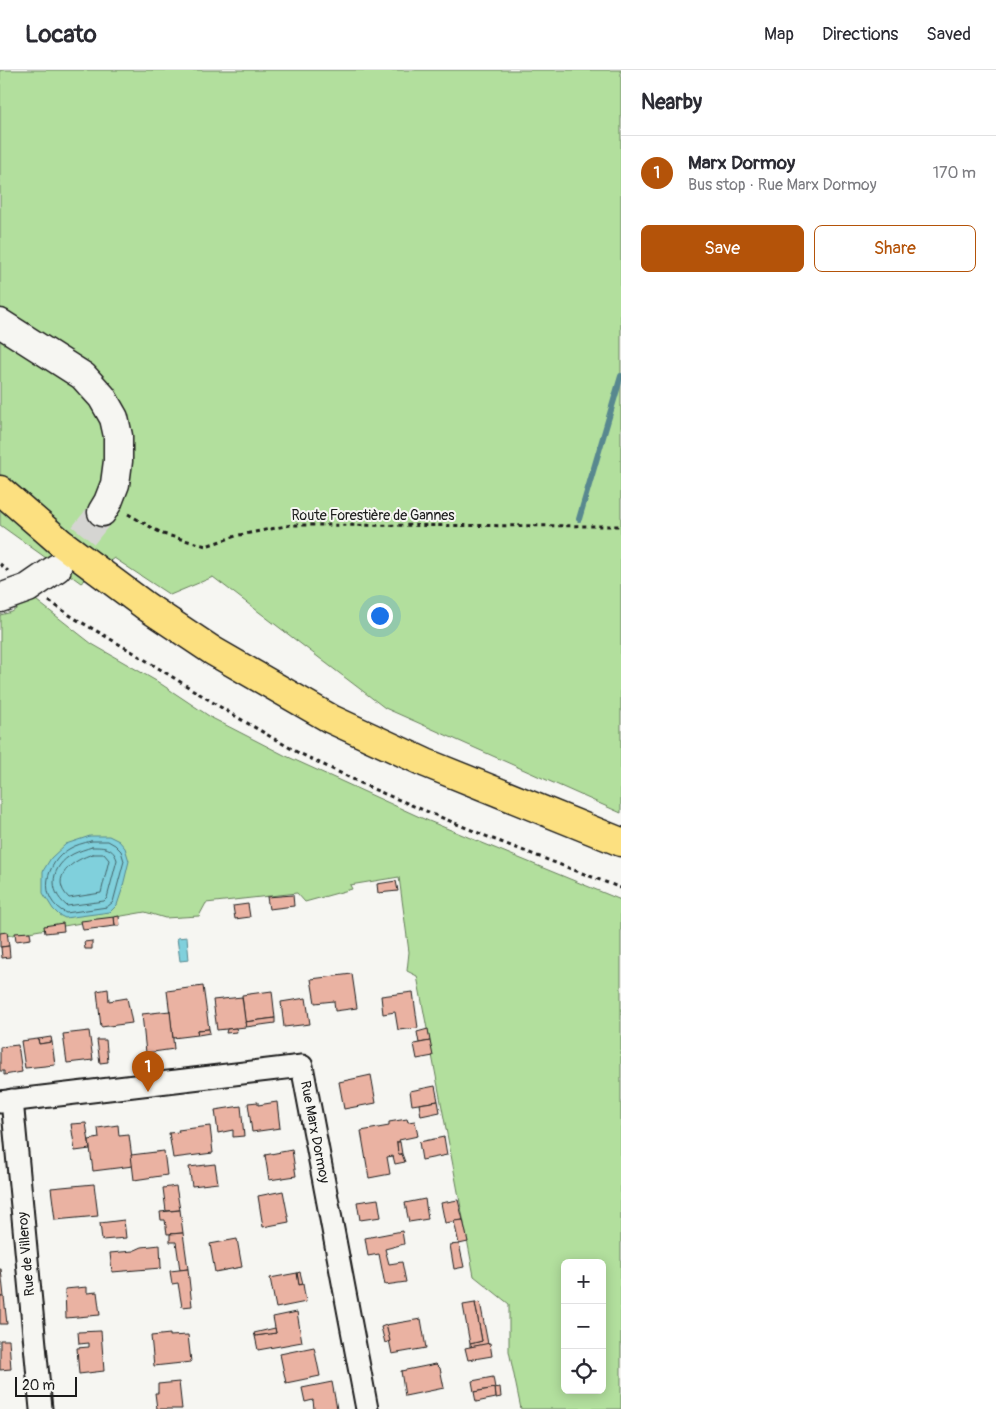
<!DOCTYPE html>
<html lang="en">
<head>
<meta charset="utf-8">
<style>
  body { margin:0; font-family:Pangolin,sans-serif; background:#f7f7f7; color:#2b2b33 }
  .controls { position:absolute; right:15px; bottom:15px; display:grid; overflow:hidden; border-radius:8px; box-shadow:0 2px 12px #0003 }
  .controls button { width:45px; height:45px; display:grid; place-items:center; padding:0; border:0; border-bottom:1px solid #e1e1e2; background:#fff; color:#2b2b33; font:25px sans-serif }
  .scale { position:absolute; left:15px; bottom:12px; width:62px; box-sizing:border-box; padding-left:5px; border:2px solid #1c1c1c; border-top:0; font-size:14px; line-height:18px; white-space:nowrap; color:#1c1c1c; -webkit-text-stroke:4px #f6f6f2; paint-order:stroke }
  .you { position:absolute; left:379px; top:545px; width:18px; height:18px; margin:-12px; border:4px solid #fff; border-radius:50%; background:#1a73e8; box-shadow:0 0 0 8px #1a73e833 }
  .badge { display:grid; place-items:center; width:32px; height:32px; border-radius:50%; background:#b45309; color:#fff; font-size:16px; font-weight:700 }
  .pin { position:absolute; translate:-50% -41px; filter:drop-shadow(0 1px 2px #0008) }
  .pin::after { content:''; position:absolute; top:26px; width:18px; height:15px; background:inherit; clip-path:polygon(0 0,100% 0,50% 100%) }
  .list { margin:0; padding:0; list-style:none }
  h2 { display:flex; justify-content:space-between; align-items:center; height:65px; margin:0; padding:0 20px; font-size:21px }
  h2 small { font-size:16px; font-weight:400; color:#7c7c81 }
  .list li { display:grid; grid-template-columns:32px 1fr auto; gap:15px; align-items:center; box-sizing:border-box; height:75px; padding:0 20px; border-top:1px solid #e1e1e2 }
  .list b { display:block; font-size:19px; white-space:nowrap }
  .list p { margin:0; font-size:16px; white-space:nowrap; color:#7c7c81 }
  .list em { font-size:16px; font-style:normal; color:#7c7c81 }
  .actions { display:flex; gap:10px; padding:15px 20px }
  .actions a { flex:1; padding:11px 0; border:1px solid #b45309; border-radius:8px; text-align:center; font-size:18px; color:#b45309 }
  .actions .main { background:#b45309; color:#fff }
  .icon { flex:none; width:28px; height:28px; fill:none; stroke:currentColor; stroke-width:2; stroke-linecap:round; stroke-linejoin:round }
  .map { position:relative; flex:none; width:621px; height:1339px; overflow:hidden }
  header { display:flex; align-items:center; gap:30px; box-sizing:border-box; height:70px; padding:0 25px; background:#fff; border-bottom:1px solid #e1e1e2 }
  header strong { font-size:24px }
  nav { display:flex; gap:28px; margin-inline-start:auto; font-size:18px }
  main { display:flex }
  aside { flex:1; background:#fff }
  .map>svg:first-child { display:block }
</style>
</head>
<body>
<header>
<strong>Locato</strong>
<nav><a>Map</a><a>Directions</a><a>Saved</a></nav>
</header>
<main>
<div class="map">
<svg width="621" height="1339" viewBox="0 0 621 1339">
  <rect width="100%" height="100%" fill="#f6f6f2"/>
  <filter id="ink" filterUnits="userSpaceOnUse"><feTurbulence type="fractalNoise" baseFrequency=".02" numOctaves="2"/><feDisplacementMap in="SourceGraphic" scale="10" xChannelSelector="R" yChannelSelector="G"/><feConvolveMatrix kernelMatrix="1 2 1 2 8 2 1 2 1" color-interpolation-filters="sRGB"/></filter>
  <g filter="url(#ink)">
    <g fill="#b2df9d" stroke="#677e5c" fill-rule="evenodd">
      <path d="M0,0H621V743L385,638L213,507L170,525L114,488L81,513L0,455Z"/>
      <path d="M32,527L92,574L158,612L212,648L284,685L424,749L621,830V1339H521L509,1281V1234L474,1206L417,906L407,901L409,882L399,807L350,815L352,819L305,832L297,823L206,833L199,846L165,848L145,842L0,867V545L12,542ZM565,1193H602V1320H565Z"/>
    </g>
    <g fill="#80d0dc" stroke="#58888f">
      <path d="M90,766H109L119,771L125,778L129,791L122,820L117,835L110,842L65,848L59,845L53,839L43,823V801L51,788L66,774Z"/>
      <path d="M187,867L189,890L180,891L177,868Z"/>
    </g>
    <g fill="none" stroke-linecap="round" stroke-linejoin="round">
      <g stroke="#446469" stroke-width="1">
        <path d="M91,771H108L115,775L121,781L124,791L113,832L107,837L66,843C37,829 45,793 69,779C75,775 84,773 91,771Z"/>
        <path d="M92,777C104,777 113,777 117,790L107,828L104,831L67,836C47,820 51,796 73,784C79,781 86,779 92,777Z"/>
        <path d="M93,784H104L109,790L101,823L69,828C48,807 73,790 93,784Z"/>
      </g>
      <path stroke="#58888f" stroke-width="6" d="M579,449L621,306"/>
    </g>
    <g fill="#eab2a2" stroke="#1c1c1c">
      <path d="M396,811L398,821L378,823L377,814Z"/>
      <path d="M293,825L294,836L269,839L267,827Z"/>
      <path d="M248,834L250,847L235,849L233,836Z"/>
      <path d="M119,846L120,856H115L114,847Z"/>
      <path d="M114,847L115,856L83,860L81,851Z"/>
      <path d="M63,853L64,861L45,863L44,856Z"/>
      <path d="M7,862L9,876L0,877V863Z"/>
      <path d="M30,862L31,869L16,871L15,863Z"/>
      <path d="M92,871V879H85L84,872Z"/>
      <path d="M9,876L10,887L2,888L1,877Z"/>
      <path d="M352,904L357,938L335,941L334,931L315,933L311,909Z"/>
      <path d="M203,916L209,959L197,960L198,965L173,968L167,921Z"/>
      <path d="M108,919L109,931L127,928L132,953L101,957L97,921Z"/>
      <path d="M272,921L275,948L245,952L242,925Z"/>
      <path d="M413,922L418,958L398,960L395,942L383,944L381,926Z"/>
      <path d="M242,927L246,957L217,960L213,930Z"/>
      <path d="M306,928L310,954L284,957L281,932Z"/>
      <path d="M170,941L174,979L146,983L142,944Z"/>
      <path d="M275,948V953L246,957L245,952Z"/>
      <path d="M236,958L237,962L226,963L227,959Z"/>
      <path d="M209,959L210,963L198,965L197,960Z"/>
      <path d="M428,959L430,971L419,973L417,962Z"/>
      <path d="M89,961L93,990L67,993L63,964Z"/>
      <path d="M51,967L52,972L39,974L38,969Z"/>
      <path d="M38,969L39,974L52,972L55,995L25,998L21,971Z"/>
      <path d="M97,970H106L108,992L100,993Z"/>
      <path d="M430,971L433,986L417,989L414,974Z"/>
      <path d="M18,975L22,1002L4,1005V1001H0V977Z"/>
      <path d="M371,1005L376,1033L344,1039L339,1012Z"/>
      <path d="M435,1016L438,1031L412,1035L410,1021Z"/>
      <path d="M438,1031L440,1042L421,1046L419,1034Z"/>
      <path d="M258,1032V1035L277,1032L280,1058L252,1062L248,1033Z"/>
      <path d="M241,1036L244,1066L233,1067V1060L218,1063L215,1040Z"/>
      <path d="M407,1049L408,1052L415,1051L418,1066L399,1070L400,1072H397L398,1084H402L405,1092L395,1094L393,1086L387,1087L390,1104L369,1108L361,1061L389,1056V1052Z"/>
      <path d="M86,1053L90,1079L75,1081L71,1054Z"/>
      <path d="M118,1055L119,1066L129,1065L133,1096L93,1101L89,1070L99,1068L98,1058Z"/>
      <path d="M210,1056L213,1083L173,1088L169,1063L179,1062L178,1060Z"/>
      <path d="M444,1067L447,1085L422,1090L419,1072Z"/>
      <path d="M397,1072H400L402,1084H398Z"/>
      <path d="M292,1080L296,1106L269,1110L265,1085Z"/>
      <path d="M164,1081L167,1105L134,1110L131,1085Z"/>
      <path d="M215,1094L218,1113L192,1116L189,1097Z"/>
      <path d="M94,1114L98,1146L55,1150L51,1118Z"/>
      <path d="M176,1116L180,1140L166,1141L163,1118Z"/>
      <path d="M283,1121L289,1152L263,1157L258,1126Z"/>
      <path d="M378,1129L381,1147L360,1150L357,1132Z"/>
      <path d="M425,1129L428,1149L409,1152L405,1133Z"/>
      <path d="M458,1130L463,1150L445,1153L441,1133Z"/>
      <path d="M180,1140L183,1163L167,1164L165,1150H161L160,1142Z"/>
      <path d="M124,1150L126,1168L102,1170L100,1153Z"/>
      <path d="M463,1150L468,1172L459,1174L454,1151Z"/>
      <path d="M402,1161L404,1174L385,1179L389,1194L402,1192L406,1212L385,1215L379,1184L368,1186L365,1168Z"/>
      <path d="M183,1163L188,1199L180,1200L176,1172H170V1164Z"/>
      <path d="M237,1169L242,1197L215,1202L210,1174Z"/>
      <path d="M459,1174L464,1197L454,1199L450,1175Z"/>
      <path d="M160,1175L161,1198L112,1202L110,1183L133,1181L142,1177Z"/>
      <path d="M0,1199H1L4,1227H0Z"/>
      <path d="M188,1199L192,1236L182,1237L178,1213L172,1214L170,1201Z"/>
      <path d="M300,1202L303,1214L299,1215L297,1203Z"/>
      <path d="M297,1203L299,1215L303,1214L306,1232L276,1238L270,1208Z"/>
      <path d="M87,1217V1223L97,1222L100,1245L66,1248L65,1219Z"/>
      <path d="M0,1227H4L7,1254H0Z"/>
      <path d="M480,1232L488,1274L470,1277V1274L482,1271L475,1233Z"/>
      <path d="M475,1233L482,1271L470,1274L463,1235Z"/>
      <path d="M297,1242L302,1272L258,1280L255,1266L276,1263L273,1247Z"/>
      <path d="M421,1249L426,1278L392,1284L386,1255Z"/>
      <path d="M386,1255L390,1271L385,1273L381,1257Z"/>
      <path d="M275,1258L276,1263L255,1266L254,1263Z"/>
      <path d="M101,1261L104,1301L79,1304L77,1278L89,1277V1273L79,1274L78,1262Z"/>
      <path d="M170,1264V1266L188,1265L191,1292L154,1296L151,1266Z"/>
      <path d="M0,1270H9L11,1299L0,1300Z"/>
      <path d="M490,1273L492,1286L468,1290L465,1278Z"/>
      <path d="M314,1277L320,1306L286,1313L280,1284Z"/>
      <path d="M436,1294L440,1298L444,1318L405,1326L401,1301Z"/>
      <path d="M493,1307L495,1318L474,1322L472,1311Z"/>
      <path d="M179,1312L182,1339H157L155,1323H158V1314Z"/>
      <path d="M332,1312L337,1339H314L313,1330L305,1332L302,1318Z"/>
      <path d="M500,1317L501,1327L496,1328L495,1318Z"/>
      <path d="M495,1318L496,1328L476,1332L474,1322Z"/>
    </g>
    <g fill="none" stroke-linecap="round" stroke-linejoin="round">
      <path stroke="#d5d5d2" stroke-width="28" stroke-dasharray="28 14" stroke-linecap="butt" d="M57,498L102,442"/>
      <g stroke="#1c1c1c" stroke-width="25">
        <g id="minor">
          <path d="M12,1030L41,1339"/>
          <path d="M0,1032L302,996L367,1339"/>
        </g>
      </g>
      <g stroke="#1c1c1c" stroke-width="31">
        <g id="secondary">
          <path d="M0,253L83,306L102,327L114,348L118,366V391L115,414L108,432L102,442"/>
          <path d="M0,528L28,518L57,498"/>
        </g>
      </g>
      <g stroke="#1c1c1c" stroke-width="31">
        <path id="primary" d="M0,420L61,473L147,537L213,581L331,649L426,693L621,772"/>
      </g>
      <g stroke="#1c1c1c" stroke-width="3" stroke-dasharray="4 4" stroke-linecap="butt">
        <path d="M128,444L163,464L206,476L239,465L291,455L621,456"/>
        <path d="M0,494L8,501"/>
        <path d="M49,531L74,548L131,581L230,643L297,682L373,719L493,769L621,818"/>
      </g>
      <use href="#minor" stroke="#f6f6f2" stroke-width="21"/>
      <use href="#secondary" stroke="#f6f6f2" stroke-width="28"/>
      <use href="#primary" stroke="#fce080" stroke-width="28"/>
    </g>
  </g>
  <g text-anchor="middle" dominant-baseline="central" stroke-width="4" stroke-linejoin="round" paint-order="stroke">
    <g font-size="14" fill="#1c1c1c" stroke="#f6f6f2">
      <text x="373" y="445">Route Forestière de Gannes</text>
      <text transform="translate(315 1062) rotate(79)">Rue Marx Dormoy</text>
      <text transform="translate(26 1184) rotate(-95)">Rue de Villeroy</text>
    </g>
  </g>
</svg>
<div class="controls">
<button>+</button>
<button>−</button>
<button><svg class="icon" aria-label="locate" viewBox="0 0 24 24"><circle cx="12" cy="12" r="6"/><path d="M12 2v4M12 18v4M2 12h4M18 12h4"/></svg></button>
</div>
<div class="scale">20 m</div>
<div class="you"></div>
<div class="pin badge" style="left:148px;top:1022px">1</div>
</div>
<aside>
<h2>Nearby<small></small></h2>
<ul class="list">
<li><span class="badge">1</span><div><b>Marx Dormoy</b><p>Bus stop · Rue Marx Dormoy</p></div><em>170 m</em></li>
</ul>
<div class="actions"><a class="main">Save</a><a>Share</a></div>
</aside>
</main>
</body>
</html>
